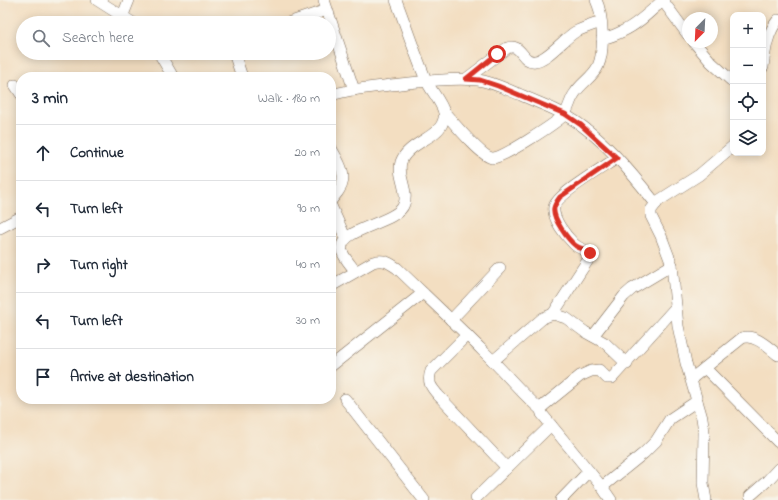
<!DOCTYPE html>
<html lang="en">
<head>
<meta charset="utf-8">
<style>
  body { margin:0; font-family:"Indie Flower",sans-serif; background:#f6f6f7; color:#1f2937 }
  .controls { position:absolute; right:12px; top:12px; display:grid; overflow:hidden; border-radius:8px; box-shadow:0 2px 10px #0003 }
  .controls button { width:36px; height:36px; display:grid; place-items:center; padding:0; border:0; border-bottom:1px solid #e0e1e3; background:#fff; color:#1f2937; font:20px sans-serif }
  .compass { position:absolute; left:682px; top:12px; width:36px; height:36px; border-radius:50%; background:#fff; box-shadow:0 2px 10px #0003; rotate:204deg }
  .stop { position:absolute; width:12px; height:12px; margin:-9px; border:3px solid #d93025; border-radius:50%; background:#fff }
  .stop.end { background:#d93025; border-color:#fff; box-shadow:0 1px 4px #0008 }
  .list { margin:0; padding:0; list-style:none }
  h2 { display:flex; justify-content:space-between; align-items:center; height:52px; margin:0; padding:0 16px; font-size:17px }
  h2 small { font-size:13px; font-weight:400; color:#747a83 }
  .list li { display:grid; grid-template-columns:26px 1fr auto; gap:12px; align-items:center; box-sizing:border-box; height:56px; padding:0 16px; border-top:1px solid #e0e1e3 }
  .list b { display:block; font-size:15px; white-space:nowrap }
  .list em { font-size:13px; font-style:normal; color:#747a83 }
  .icon { flex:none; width:22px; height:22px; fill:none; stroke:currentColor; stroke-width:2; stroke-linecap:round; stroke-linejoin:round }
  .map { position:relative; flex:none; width:778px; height:500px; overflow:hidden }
  .search { position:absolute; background:#fff; box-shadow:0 2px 10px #0003; left:16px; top:16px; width:320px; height:44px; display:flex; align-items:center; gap:10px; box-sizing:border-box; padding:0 14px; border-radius:22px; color:#747a83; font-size:15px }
  .panel { position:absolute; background:#fff; box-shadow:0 2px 10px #0003; left:16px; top:72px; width:320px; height:332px; border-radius:16px }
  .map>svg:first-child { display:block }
</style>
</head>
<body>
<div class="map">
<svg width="778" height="500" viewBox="0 0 778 500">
  <rect width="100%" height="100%" fill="#f7f3e8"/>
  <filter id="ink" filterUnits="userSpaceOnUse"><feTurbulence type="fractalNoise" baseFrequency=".025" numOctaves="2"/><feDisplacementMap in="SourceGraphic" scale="8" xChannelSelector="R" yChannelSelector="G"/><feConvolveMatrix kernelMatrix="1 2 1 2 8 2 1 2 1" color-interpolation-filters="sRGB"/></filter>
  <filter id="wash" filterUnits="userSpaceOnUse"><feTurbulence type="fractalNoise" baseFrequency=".012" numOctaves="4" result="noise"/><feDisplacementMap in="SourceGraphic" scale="16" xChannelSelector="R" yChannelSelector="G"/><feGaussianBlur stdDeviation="0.9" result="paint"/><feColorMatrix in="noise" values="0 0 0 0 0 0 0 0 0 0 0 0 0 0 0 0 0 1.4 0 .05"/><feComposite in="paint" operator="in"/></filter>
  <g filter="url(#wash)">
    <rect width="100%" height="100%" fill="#f3dec1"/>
  </g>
  <g filter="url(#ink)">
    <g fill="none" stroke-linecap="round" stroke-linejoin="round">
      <g stroke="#7b6957" stroke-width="12">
        <g id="street">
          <path d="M97,0L133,23"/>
          <path d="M324,0L354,90"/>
          <path d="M663,1L688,35"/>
          <path d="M123,15L129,0"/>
          <path d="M288,23L327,10"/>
          <path d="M602,39C609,37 616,35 623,31C638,24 651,11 663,0"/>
          <path d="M694,42L711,62L733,82"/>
          <path d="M159,53L173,77"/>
          <path d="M234,53L242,77"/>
          <path d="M763,67C765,51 767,33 778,20"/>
          <path d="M466,79L507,48C522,42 521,63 535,61C547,60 564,39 575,32C583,28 592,25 601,22"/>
          <path d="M15,85L21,94"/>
          <path d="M331,95C354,88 376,87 400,84C426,81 452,78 478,80C493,82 508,90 521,95C536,102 552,107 565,115C600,134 632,173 656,204"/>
          <path d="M444,112C452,121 482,157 492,158C502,159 556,123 564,115C569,109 570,99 575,93C581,83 594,76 598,66C605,51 603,14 596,0"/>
          <path d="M331,148C338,161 349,176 339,190C337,194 333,197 331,201"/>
          <path d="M331,206L346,239"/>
          <path d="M0,228L21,217"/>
          <path d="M355,271C351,265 344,258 342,251C336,228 398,224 404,204C409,191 397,176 401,162C407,144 436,138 442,124C444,120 445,116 444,112C440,100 431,91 426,80C415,54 406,26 396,0"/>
          <path d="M331,286L373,262C384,259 388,262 397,268C425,295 455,323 483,351C503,370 520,392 541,410"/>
          <path d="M553,314L590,257V253C585,249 579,249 574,244C566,236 552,219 554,207C557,194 604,167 617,158"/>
          <path d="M451,320L500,268"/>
          <path d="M467,335L431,371C427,382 431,387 438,395L507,468"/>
          <path d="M593,336L624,296L632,289L672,265"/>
          <path d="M493,361L543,318L553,314L566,318L585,332L605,343L627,364"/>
          <path d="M331,366L423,293"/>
          <path d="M705,368L778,442"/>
          <path d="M691,379L742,338C754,333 769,348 778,355"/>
          <path d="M345,399L424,500"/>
          <path d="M602,487L644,453L656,441L670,419L697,401"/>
          <path d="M750,496L767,481L778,469"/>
          <path d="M476,498L551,425"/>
          <path d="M561,500L589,471"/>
          <path d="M611,500L602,487L542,414L541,410L543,406L580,376L591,371L599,370L607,378H612L676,307"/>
          <path d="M706,500L703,483L704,432L702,418L686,363L678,326L672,265L661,236L651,216V210L658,201L699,175L733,146"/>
        </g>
      </g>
      <use href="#street" stroke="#fff" stroke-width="11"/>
    </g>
  </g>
  <g fill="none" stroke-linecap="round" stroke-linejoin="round" filter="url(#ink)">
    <path stroke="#d93025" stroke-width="5" d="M497,54L466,79L480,80L498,86L565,114L581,125L617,158L560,197C557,201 555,204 554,208C552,218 568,240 576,246C581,249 586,249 590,253"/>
  </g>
</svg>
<div class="controls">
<button>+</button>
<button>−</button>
<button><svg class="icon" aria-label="locate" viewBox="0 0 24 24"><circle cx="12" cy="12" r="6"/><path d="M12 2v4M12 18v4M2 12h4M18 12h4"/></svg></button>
<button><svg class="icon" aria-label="layers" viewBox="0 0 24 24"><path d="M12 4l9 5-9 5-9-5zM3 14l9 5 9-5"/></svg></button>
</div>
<svg class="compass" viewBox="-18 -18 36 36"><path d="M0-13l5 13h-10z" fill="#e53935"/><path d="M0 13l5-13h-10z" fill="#747a83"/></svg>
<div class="stop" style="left:497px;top:54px"></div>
<div class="stop end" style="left:590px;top:253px"></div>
<div class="search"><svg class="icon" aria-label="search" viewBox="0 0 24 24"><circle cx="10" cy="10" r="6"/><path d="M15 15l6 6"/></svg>Search here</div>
<section class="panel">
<h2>3 min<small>Walk · 180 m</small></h2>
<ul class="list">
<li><svg class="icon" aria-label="ahead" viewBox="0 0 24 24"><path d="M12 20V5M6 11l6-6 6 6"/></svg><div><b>Continue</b></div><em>20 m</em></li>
<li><svg class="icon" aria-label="left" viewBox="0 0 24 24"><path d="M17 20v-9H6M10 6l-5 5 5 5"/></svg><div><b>Turn left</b></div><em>90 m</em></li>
<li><svg class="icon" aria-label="right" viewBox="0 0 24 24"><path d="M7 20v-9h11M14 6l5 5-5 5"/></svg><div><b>Turn right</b></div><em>40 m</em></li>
<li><svg class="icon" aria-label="left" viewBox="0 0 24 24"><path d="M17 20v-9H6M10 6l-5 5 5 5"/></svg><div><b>Turn left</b></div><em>30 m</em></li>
<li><svg class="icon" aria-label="arrive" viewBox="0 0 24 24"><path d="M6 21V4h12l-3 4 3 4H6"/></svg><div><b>Arrive at destination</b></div></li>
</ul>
</section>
</div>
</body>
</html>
